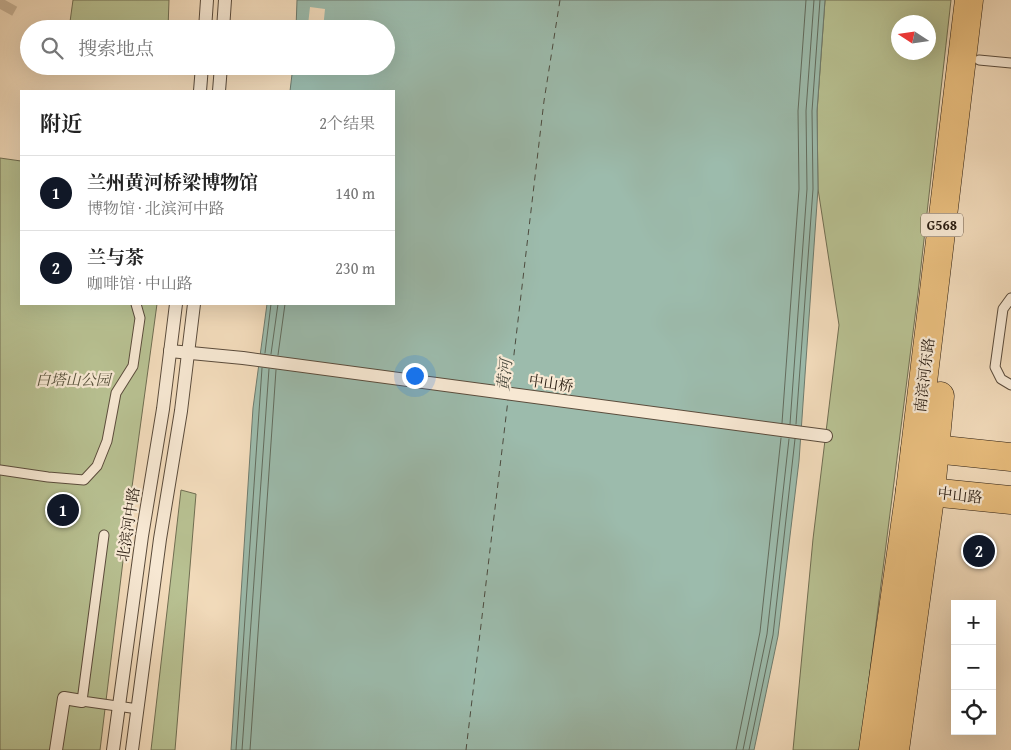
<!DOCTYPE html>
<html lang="zh">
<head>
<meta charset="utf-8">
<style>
  body { margin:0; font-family:"Gentium Book Plus","Noto Serif SC",serif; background:#f6f6f6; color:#222 }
  .controls { position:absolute; right:15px; bottom:15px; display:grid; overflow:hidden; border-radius:0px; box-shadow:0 5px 20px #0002 }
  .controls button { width:45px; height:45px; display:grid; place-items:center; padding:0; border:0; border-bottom:1px solid #e0e0e0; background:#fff; color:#222; font:25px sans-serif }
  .compass { position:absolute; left:891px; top:15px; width:45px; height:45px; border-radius:50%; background:#fff; box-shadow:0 5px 20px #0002; rotate:282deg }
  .you { position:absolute; left:414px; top:375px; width:18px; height:18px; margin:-12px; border:4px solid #fff; border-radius:50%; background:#1a73e8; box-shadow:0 0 0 8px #1a73e833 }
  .badge { display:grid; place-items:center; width:32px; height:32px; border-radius:50%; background:#111827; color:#fff; font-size:16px; font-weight:700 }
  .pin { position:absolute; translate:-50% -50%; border:2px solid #fff; box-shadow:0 1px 5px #0006 }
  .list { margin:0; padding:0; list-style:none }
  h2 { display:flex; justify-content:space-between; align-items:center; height:65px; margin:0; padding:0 20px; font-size:21px }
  h2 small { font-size:16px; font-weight:400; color:#767676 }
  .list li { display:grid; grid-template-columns:32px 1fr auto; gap:15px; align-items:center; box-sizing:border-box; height:75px; padding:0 20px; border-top:1px solid #e0e0e0 }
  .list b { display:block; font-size:19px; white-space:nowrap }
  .list p { margin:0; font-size:16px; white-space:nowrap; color:#767676 }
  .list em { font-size:16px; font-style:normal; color:#767676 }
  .icon { flex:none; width:28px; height:28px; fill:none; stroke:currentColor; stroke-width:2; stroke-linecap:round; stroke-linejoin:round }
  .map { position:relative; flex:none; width:1011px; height:750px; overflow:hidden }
  .search { position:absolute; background:#fff; box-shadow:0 5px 20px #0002; left:20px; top:20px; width:375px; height:55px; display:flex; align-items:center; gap:12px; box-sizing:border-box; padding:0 18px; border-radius:28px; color:#767676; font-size:19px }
  .panel { position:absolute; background:#fff; box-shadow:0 5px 20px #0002; left:20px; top:90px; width:375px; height:215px; border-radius:0px }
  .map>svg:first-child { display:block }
</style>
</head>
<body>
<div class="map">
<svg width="1011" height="750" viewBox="0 0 1011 750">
  <rect width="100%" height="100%" fill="#f2dbbb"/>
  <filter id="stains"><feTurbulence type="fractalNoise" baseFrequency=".004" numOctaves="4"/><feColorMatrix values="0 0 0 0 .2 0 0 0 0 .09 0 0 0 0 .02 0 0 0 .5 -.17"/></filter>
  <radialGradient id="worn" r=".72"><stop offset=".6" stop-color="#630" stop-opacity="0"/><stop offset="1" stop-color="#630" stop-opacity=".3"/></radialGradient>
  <g fill="#b8c192" stroke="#706e52" fill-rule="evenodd">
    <path d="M73,0H169L168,29H69Z"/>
    <path d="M825,0H951L918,293L860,750H793L813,539L839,325L818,189L817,112ZM898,22H928V52H898Z"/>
    <path d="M0,158L21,161V304H157L132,487L100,750H0Z"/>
    <path d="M181,490L196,494L175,750H151Z"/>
  </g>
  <path fill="#9cbbac" stroke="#6e7b6e" d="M297,0H825L817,111L818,189L799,461L778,636L754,750H231L253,408L267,304H394V91H290L293,66H386V29H296Z"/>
  <path fill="#f2dbbb" d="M310,7L325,9L323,29L296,28V24L308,25Z"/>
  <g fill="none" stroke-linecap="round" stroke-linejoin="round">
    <g stroke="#626c5e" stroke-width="1">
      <path d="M265,353L271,304"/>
      <path d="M271,354L278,304"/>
      <path d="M278,355L285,304"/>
      <path d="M782,423L799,189L798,111L806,0"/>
      <path d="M790,424L807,189L806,111L814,0"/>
      <path d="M796,424L813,189L812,111L820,0"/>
      <path d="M236,750L262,368"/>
      <path d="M242,750L269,369"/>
      <path d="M250,750L276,370"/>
      <path d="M736,750L760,632L781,438"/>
      <path d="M743,750L767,634L789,439"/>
      <path d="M749,750L773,635L795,439"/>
    </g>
    <g stroke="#4c4c40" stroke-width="1" stroke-dasharray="6 5" stroke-linecap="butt">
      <path d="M510,388L544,101L560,0"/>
      <path d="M466,750L508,400"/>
    </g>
    <path stroke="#cab599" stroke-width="28" stroke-dasharray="28 14" stroke-linecap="butt" d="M0,9L5,0"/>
    <g stroke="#5b4c3c" stroke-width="11">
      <g id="service">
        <path d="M979,60L1011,63"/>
        <path d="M1011,298L1003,309L995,367L1001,379L1011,385"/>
        <path d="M0,470L48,477L84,480L97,466L107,441L116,393L133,366L140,318L136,304"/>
        <path d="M104,535L82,701L138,709"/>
      </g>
    </g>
    <g stroke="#5b4c3c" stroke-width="14">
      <g id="pedestrian">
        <path d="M205,29L207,0"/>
        <path d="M223,29L225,0"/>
        <path d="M200,91L202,66"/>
        <path d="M219,91L221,66"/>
        <path d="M170,351L243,358L826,436"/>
        <path d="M56,750L64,698L82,701"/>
        <path d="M113,750L142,536L163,409L176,304"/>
        <path d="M132,750L160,539L181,411L194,304"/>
      </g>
    </g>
    <g stroke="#291c11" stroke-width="29">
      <g id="primary">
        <path d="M915,450L934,449L1011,457"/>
        <path d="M910,490L1011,500"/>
      </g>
    </g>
    <g stroke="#291c11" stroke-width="29">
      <g id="trunk">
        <path d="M873,750L910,490L969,0"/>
        <path d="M895,750L931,491L940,396"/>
      </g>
    </g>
    <use href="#service" stroke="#f7e8d3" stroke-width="9"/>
    <use href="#pedestrian" stroke="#f7e8d3" stroke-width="12"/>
    <use href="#primary" stroke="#e9be7e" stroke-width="28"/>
    <use href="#trunk" stroke="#e9be7e" stroke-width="28"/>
  </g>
  <g text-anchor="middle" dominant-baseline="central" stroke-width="4.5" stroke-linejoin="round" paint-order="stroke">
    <rect fill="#f7e8d3" stroke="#67594b" stroke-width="1" x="921" y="213.5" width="42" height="23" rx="4"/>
    <g font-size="14" font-weight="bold" fill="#291c11">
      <text x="942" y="225">G568</text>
    </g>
    <g font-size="15" fill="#291c11" stroke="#f7e8d3">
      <text transform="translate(924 375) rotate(-83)">南滨河东路</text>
      <text transform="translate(551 383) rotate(8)">中山桥</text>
      <text transform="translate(960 495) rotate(6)">中山路</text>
      <text transform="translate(128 524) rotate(-81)">北滨河中路</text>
    </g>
    <g font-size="15" font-style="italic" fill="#544e38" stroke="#f7e8d3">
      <text x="73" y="379">白塔山公园</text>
    </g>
    <g font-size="16" font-style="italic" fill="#4c4c40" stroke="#f7e8d3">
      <text transform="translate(504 375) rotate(-84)">黄河</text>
    </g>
  </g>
  <rect width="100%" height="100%" filter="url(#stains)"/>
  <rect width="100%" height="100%" fill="url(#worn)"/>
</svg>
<div class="controls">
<button>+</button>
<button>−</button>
<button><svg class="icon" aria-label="locate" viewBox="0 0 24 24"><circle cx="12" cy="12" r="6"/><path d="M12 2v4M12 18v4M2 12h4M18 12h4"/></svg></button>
</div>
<svg class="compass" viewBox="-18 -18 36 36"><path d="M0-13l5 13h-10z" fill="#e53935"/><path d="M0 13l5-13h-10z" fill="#767676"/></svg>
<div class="you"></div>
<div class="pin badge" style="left:63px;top:510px">1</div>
<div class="pin badge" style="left:979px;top:551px">2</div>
<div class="search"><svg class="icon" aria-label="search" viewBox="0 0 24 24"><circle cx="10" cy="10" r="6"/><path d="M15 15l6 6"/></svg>搜索地点</div>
<section class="panel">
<h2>附近<small>2个结果</small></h2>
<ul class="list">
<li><span class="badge">1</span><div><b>兰州黄河桥梁博物馆</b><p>博物馆 · 北滨河中路</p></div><em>140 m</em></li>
<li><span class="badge">2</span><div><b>兰与茶</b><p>咖啡馆 · 中山路</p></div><em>230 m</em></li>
</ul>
</section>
</div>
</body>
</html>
